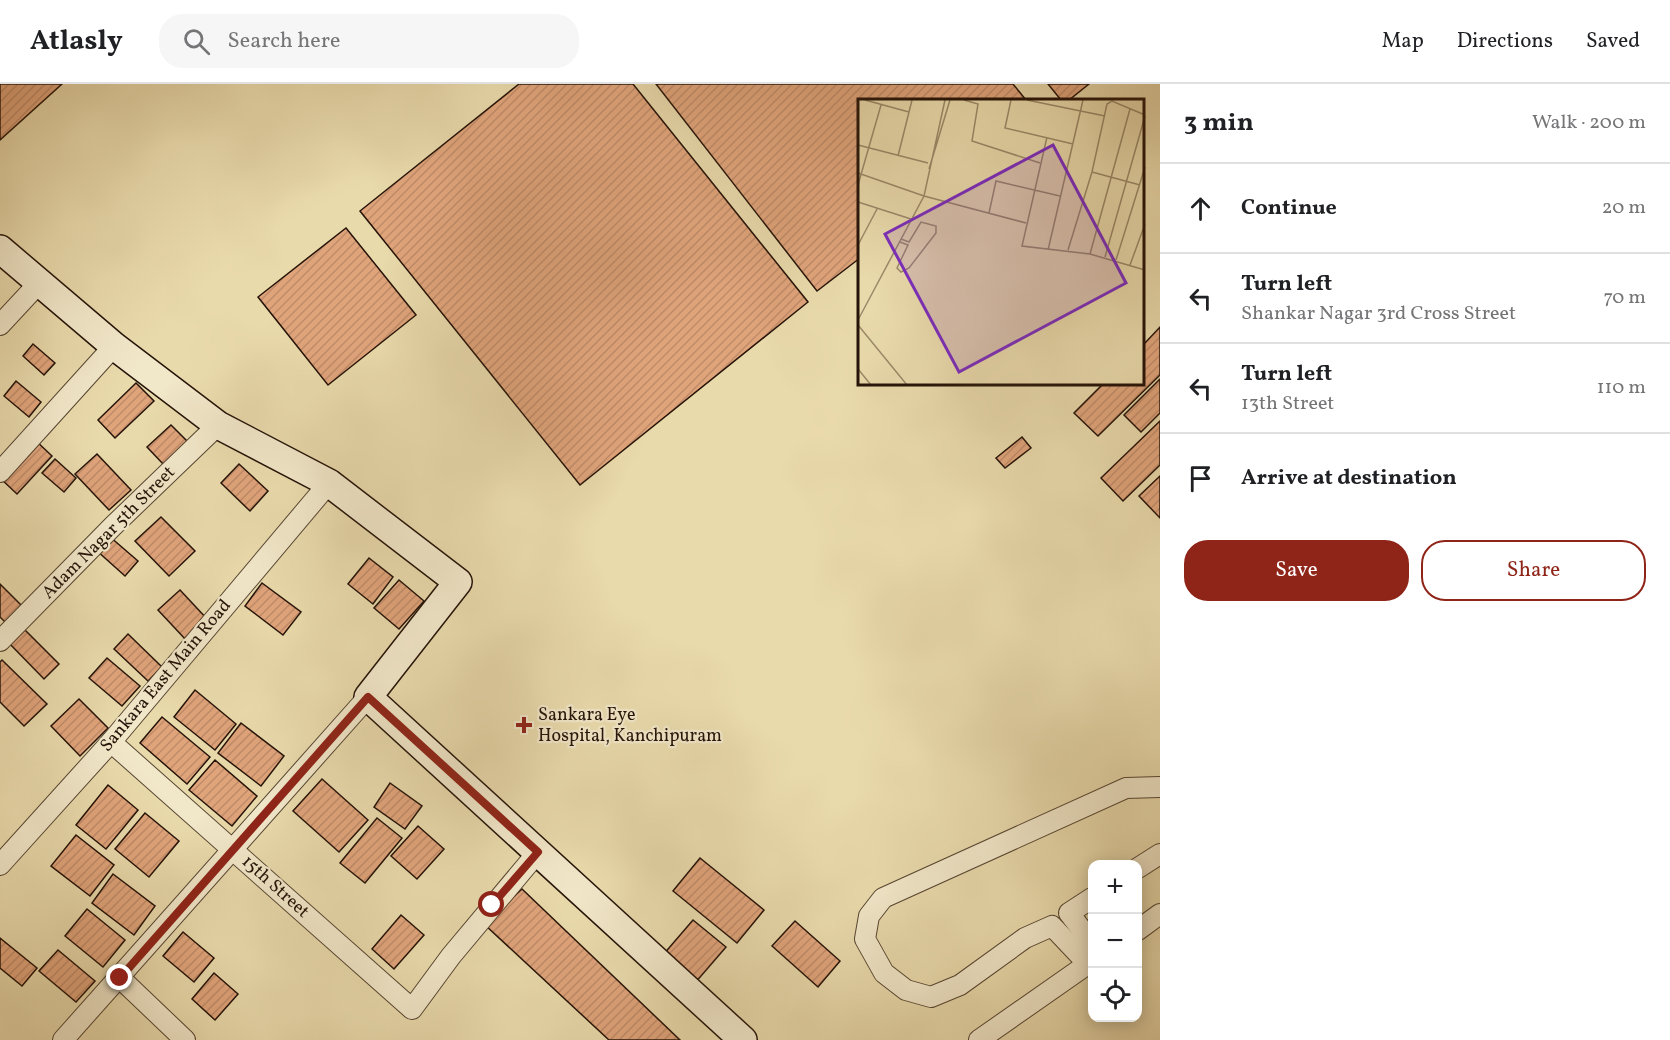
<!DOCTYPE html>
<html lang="en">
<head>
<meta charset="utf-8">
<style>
  body { margin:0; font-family:Vollkorn,serif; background:#f6f6f6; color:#202124 }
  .controls { position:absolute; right:18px; bottom:18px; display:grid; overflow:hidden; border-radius:12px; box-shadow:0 3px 15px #0003 }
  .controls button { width:54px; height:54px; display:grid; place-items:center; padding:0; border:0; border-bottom:2px solid #e0e0e0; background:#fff; color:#202124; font:30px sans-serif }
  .stop { position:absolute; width:18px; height:18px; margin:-14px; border:4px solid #8f2418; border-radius:50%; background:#fff }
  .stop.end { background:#8f2418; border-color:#fff; box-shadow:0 2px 6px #0008 }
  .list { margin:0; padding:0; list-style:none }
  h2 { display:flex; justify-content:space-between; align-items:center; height:78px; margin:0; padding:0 24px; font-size:26px }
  h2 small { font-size:20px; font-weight:400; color:#757577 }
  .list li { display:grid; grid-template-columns:39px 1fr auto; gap:18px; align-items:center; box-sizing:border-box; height:90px; padding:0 24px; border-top:2px solid #e0e0e0 }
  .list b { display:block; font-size:22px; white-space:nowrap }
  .list p { margin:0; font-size:20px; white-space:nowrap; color:#757577 }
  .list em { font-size:20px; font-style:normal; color:#757577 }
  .actions { display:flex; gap:12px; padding:18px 24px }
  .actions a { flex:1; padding:14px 0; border:2px solid #8f2418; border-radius:24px; text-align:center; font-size:21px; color:#8f2418 }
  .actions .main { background:#8f2418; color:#fff }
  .icon { flex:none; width:33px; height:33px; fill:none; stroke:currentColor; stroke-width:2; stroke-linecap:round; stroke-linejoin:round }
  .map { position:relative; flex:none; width:1160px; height:956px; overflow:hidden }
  header { display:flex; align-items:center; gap:36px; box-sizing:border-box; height:84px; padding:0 30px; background:#fff; border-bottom:2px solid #e0e0e0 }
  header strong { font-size:28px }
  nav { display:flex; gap:33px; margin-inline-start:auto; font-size:21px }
  .search { width:420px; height:54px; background:#f6f6f6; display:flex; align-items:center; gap:15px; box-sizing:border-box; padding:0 21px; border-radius:24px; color:#757577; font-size:22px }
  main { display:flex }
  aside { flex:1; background:#fff }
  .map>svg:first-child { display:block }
</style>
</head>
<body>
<header>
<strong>Atlasly</strong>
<div class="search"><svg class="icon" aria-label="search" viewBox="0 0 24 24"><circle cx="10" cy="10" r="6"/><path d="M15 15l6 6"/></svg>Search here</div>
<nav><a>Map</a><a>Directions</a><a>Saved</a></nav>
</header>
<main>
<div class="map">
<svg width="1160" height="956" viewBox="0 0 1160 956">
  <defs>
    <pattern id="building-hatch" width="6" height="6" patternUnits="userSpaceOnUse" patternTransform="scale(1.5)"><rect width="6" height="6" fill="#e0a47b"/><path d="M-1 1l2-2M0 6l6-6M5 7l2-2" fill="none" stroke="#c08c69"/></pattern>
  </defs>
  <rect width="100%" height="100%" fill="#e9daac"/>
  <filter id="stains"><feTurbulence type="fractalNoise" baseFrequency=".00333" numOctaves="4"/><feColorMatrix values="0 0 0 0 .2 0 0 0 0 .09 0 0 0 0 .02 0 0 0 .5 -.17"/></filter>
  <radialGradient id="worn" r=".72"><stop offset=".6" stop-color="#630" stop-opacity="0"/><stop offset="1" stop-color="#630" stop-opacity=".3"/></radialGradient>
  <g fill="url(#building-hatch)" stroke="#251308" stroke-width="1.5">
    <path d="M0,0H62L0,56Z"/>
    <path d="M519,0H633L808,218L580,401L360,127Z"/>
    <path d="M656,0H1013L1026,16H860V174L817,207Z"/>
    <path d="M1048,0H1089L1069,16H1061Z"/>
    <path d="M346,144L416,231L328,301L258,213Z"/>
    <path d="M1160,243V291L1098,352L1074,329L1103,300H1144V260Z"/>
    <path d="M33,260L55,279L44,291L23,272Z"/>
    <path d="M1160,295V329L1141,348L1124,331Z"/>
    <path d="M16,297L41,318L29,333L4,312Z"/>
    <path d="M136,299L154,317L115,354L98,336Z"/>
    <path d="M1160,337V381L1123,417L1101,394Z"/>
    <path d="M171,341L188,358L164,381L147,363Z"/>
    <path d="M1022,353L1031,364L1005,384L996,374Z"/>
    <path d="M34,355L52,372L17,410L0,394Z"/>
    <path d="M97,370L131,406L109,426L75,390Z"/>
    <path d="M55,375L76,394L64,408L42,389Z"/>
    <path d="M239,380L268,407L250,427L221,399Z"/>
    <path d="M1160,392V434L1139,412Z"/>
    <path d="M161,433L195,467L169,492L135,457Z"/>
    <path d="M109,452L138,477L125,492L96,466Z"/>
    <path d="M369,474L393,493L373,520L348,500Z"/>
    <path d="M399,496L424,517L399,545L374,524Z"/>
    <path d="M262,499L301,528L283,551L245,522Z"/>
    <path d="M0,500L23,523L7,540L0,533Z"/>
    <path d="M180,506L208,536L186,556L158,526Z"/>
    <path d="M22,543L59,580L44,595L7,557Z"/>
    <path d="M128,550L162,583L148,597L114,565Z"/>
    <path d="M107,574L140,602L122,622L89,594Z"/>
    <path d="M2,576L47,620L24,642L0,618V578Z"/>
    <path d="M195,606L236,640L215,666L174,633Z"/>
    <path d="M79,615L108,644L80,672L51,642Z"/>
    <path d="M162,633L210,673L187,700L140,659Z"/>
    <path d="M241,639L284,672L261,702L218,669Z"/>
    <path d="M215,676L257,712L232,742L189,706Z"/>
    <path d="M322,695L368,736L339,768L293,727Z"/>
    <path d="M390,699L422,722L405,745L374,723Z"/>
    <path d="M108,701L138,726L106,765L76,741Z"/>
    <path d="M145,729L179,757L149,793L115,765Z"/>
    <path d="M377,734L402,754L365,799L340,779Z"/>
    <path d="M418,742L444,765L417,795L391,772Z"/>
    <path d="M76,751L114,781L90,812L51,782Z"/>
    <path d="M700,774L764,826L737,859L673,807Z"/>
    <path d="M113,790L155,822L134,851L92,819Z"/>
    <path d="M522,805L680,956H609L484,840Z"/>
    <path d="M87,825L125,856L103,883L65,852Z"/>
    <path d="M401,831L424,851L394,885L372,865Z"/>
    <path d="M693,836L726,863L695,899L663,871Z"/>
    <path d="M795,837L840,877L818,903L772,862Z"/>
    <path d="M183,848L214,874L194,898L163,872Z"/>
    <path d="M0,854L37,884L22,902L0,884Z"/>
    <path d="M58,866L95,897L76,918L39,887Z"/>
    <path d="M214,889L238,910L215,936L192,915Z"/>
  </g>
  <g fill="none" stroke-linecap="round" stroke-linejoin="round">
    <g stroke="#564531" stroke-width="22">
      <g id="street">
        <path d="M0,241L39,199"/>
        <path d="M0,388L114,262"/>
        <path d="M0,557L113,442L218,341"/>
        <path d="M111,658L412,925L451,872L538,768"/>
        <path d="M0,781L111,658L329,399"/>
        <path d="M1138,784L1160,770"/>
        <path d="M1092,814L1069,829L1092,859"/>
        <path d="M1138,846L1160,830"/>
        <path d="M1087,879L1052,842L1025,854L960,901L931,913L906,906L884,889L865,855L869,832L883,814L1126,704L1160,703"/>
        <path d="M120,894L185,956"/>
        <path d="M63,956L368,613"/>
        <path d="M979,956L1092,877"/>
      </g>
    </g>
    <g stroke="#251308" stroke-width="30">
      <path id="secondary" d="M0,165L114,262L218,341L329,399L458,498L368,613L743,956"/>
    </g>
    <use href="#street" stroke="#f1e7c9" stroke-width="20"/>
    <use href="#secondary" stroke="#f1e7c9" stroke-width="27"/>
  </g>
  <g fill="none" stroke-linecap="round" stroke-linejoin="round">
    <path stroke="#8f2418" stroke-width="8" d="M120,894L368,613L538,768L492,821"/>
  </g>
  <path fill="#8f2418" stroke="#f1e7c9" stroke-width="2" d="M521 632h6v6h6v6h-6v6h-6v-6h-6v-6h6z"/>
  <g text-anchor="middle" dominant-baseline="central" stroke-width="4.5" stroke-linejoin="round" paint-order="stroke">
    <g font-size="18" fill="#251308" stroke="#f1e7c9">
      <text transform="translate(109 449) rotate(-45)">Adam Nagar 5th Street</text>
      <text transform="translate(166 592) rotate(-50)">Sankara East Main Road</text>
      <text transform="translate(275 803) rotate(42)">15th Street</text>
    </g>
    <g font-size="18" fill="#251308" stroke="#f1e7c9" text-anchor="start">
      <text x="538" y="631">Sankara Eye<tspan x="538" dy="21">Hospital, Kanchipuram</tspan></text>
    </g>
  </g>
  <g transform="translate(858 15)">
    <rect width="286" height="286" fill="#e9daac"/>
    <path fill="none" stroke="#9b8a6a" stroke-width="1.5" d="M7,1L51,13M106,1L120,5L114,42L182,64M153,1L147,29L215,45M169,1L247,17M189,38L164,147L232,155L287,171M0,46L70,64M40,57L54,1M71,70L92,1M234,73L282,86M0,74L66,97L168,124M0,86L23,6M0,103L53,120M131,114L138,82L202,97M42,143L50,146L39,169L43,173L51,169L78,134V127L63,123L51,143L43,140M0,146L19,110M190,151L225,1M210,151L234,73L249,5L254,2L287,16M232,155L272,10M247,158L287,17M258,161L287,68M272,166L287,125M0,221L66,97L87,1M0,226L49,286M0,270L13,286"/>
    <path fill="#7b2cbf" fill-opacity="0.15" stroke="#7b2cbf" stroke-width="3" d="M195,46L268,184L101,273L27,135Z"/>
    <rect width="286" height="286" fill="none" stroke="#251308" stroke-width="3"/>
  </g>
  <rect width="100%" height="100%" filter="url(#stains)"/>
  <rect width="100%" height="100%" fill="url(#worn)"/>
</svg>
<div class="controls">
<button>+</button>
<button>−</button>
<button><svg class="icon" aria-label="locate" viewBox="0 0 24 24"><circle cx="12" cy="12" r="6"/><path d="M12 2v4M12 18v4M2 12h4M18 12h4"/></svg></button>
</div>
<div class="stop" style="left:492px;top:821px"></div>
<div class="stop end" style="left:120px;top:894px"></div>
</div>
<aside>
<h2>3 min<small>Walk · 200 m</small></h2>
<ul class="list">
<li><svg class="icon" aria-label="ahead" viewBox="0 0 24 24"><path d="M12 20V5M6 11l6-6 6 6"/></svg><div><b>Continue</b></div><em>20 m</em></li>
<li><svg class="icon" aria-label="left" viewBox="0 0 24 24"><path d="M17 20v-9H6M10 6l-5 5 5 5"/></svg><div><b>Turn left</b><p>Shankar Nagar 3rd Cross Street</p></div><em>70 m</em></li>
<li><svg class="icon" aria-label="left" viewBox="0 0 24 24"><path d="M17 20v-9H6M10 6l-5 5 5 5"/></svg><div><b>Turn left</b><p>13th Street</p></div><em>110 m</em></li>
<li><svg class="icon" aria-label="arrive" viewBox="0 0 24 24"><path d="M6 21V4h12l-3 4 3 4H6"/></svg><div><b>Arrive at destination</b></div></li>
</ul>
<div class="actions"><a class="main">Save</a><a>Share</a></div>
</aside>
</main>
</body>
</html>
